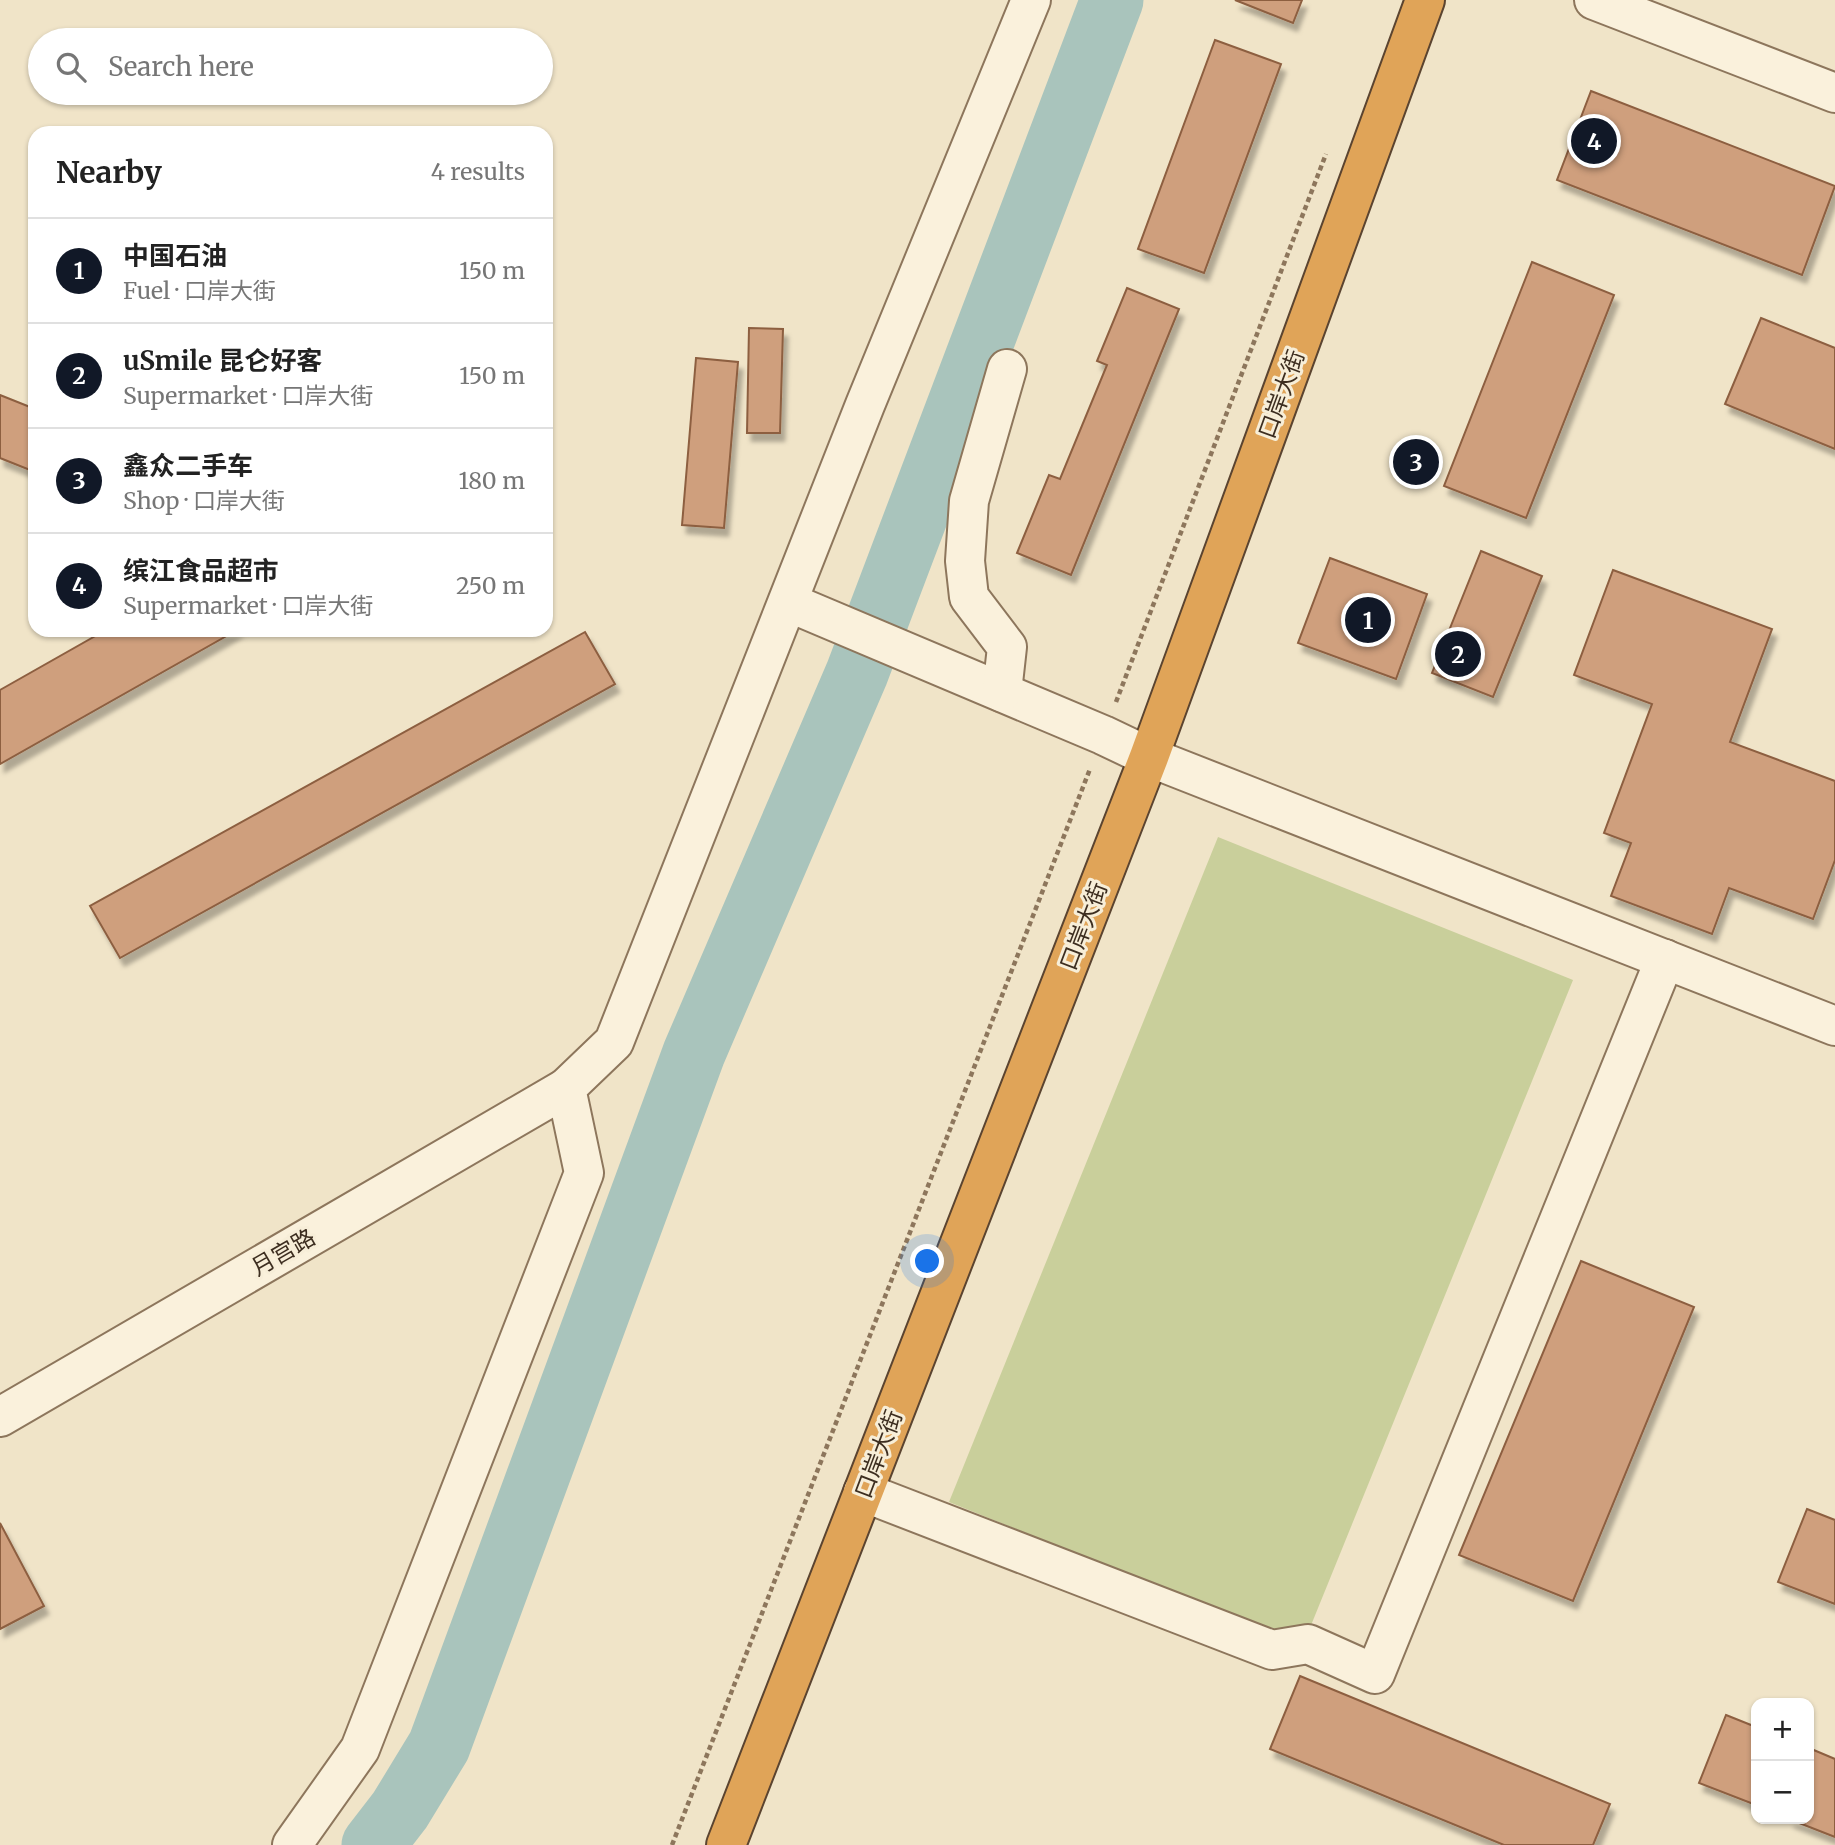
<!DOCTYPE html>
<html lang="en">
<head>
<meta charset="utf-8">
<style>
  body { margin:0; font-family:Merriweather,"Noto Sans SC",serif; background:#f6f6f6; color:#222 }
  .controls { position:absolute; right:21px; bottom:21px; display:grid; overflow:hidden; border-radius:14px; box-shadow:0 2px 5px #0004 }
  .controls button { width:63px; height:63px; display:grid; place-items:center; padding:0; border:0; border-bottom:2px solid #e0e0e0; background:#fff; color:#222; font:35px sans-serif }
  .you { position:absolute; left:928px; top:1262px; width:24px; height:24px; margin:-18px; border:5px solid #fff; border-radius:50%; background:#1a73e8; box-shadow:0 0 0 10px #1a73e833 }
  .badge { display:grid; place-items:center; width:46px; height:46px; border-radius:50%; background:#111827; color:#fff; font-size:23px; font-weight:700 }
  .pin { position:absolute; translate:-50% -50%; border:4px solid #fff; box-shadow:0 2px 7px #0006 }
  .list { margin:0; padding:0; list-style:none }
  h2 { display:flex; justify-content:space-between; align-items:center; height:91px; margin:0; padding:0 28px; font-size:30px }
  h2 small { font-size:23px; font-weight:400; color:#767676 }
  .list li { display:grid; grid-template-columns:46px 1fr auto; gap:21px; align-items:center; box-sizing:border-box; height:105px; padding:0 28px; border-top:2px solid #e0e0e0 }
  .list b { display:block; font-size:26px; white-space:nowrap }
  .list p { margin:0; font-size:23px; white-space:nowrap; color:#767676 }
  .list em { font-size:23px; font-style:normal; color:#767676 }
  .icon { flex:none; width:38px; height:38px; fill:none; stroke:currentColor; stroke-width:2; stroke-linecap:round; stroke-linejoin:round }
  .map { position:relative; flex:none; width:1835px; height:1845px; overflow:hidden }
  .search { position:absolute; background:#fff; box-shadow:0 2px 5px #0004; left:28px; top:28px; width:525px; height:77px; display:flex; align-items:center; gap:18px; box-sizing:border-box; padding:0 24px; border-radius:38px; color:#767676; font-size:26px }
  .panel { position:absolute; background:#fff; box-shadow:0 2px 5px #0004; left:28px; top:126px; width:525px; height:511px; border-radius:21px }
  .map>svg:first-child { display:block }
</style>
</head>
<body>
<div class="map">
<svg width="1835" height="1845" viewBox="0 0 1835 1845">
  <defs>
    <filter id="shadow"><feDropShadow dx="4.5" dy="8" stdDeviation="2" flood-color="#0004"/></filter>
  </defs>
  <rect width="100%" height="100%" fill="#f0e4c8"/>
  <path fill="#c9cf9b" d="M1218,837L1573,980L1303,1645L949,1502Z"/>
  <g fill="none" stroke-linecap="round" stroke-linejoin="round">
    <path stroke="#a9c4bc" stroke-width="63" d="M373,1845L400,1810L439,1746L694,1053L857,673L1112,0"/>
  </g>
  <g fill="#cf9f7d" stroke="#8d5f41" stroke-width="2" filter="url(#shadow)">
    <path d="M1235,0H1302L1293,23Z"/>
    <path d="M1215,40L1281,64L1204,273L1138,249Z"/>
    <path d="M1591,91L1835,186L1802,275L1557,180Z"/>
    <path d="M1532,262L1614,295L1526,518L1444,486Z"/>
    <path d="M1127,288L1179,309L1071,575L1017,553L1049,475L1060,479L1107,365L1097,361Z"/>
    <path d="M1761,318L1835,348V449L1725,404Z"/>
    <path d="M749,328L783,329L780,433H747Z"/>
    <path d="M696,358L738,362L724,528L682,525Z"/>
    <path d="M0,395L35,409V472L0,458Z"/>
    <path d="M1481,551L1542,576L1493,697L1432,673Z"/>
    <path d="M1330,558L1427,594L1396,679L1298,643Z"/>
    <path d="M1613,570L1772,629L1730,742L1835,781V860L1813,919L1729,888L1712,934L1611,896L1631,843L1604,833L1652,704L1574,675Z"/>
    <path d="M106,630H237L0,764V690Z"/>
    <path d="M585,632L615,684L120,958L90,906Z"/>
    <path d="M1581,1261L1694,1307L1573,1601L1459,1555Z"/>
    <path d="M1807,1509L1835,1520V1604L1778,1582Z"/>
    <path d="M0,1523L44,1606L0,1629Z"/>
    <path d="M1300,1676L1610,1804L1593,1845H1504L1270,1749Z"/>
    <path d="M1726,1715L1756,1727V1805L1699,1783Z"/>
    <path d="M1809,1748L1835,1759V1837L1789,1819H1809Z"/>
  </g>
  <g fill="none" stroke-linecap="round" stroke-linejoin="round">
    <g stroke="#8d765c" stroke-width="42">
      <g id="minor">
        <path d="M1594,0L1835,93"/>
        <path d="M788,602L1103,735L1149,757L1835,1026"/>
        <path d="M1002,692L1007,647L969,597L965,561L969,501L1007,369"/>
        <path d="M0,1417L566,1088"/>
        <path d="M863,1492L1272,1650L1308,1644L1375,1674L1665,959"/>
        <path d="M292,1845L360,1749L584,1173L566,1088L614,1042L865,405L1031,0"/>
      </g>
    </g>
    <g stroke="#5b4430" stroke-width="42">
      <path id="highway" d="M726,1845L1149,757L1425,0"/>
    </g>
    <g stroke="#8d765c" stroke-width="4.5" stroke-dasharray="5 3.5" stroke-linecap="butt">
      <path d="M1116,702L1326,154"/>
      <path d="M672,1845L1090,769"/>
    </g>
    <use href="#minor" stroke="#faf1dc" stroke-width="38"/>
    <use href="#highway" stroke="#e0a458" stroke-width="38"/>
  </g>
  <g text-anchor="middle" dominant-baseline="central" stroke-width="6" stroke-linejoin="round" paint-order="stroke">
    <g font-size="23" fill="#3d2e20" stroke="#f7eed8">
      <text transform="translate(1281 394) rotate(-70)">口岸大街</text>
      <text transform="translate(1083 926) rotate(-69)">口岸大街</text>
      <text transform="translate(283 1252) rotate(-30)">月宫路</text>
      <text transform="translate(878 1454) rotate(-69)">口岸大街</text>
    </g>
  </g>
</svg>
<div class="controls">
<button>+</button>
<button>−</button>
</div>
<div class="you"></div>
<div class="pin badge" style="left:1368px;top:620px">1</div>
<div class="pin badge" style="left:1458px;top:654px">2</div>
<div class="pin badge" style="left:1416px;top:462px">3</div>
<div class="pin badge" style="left:1594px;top:141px">4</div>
<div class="search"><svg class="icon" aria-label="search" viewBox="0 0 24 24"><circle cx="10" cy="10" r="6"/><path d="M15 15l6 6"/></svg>Search here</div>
<section class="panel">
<h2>Nearby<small>4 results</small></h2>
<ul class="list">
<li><span class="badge">1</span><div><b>中国石油</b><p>Fuel · 口岸大街</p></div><em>150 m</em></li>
<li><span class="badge">2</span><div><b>uSmile 昆仑好客</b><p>Supermarket · 口岸大街</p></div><em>150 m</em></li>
<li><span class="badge">3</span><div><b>鑫众二手车</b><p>Shop · 口岸大街</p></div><em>180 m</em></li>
<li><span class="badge">4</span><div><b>缤江食品超市</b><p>Supermarket · 口岸大街</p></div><em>250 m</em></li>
</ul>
</section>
</div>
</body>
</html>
